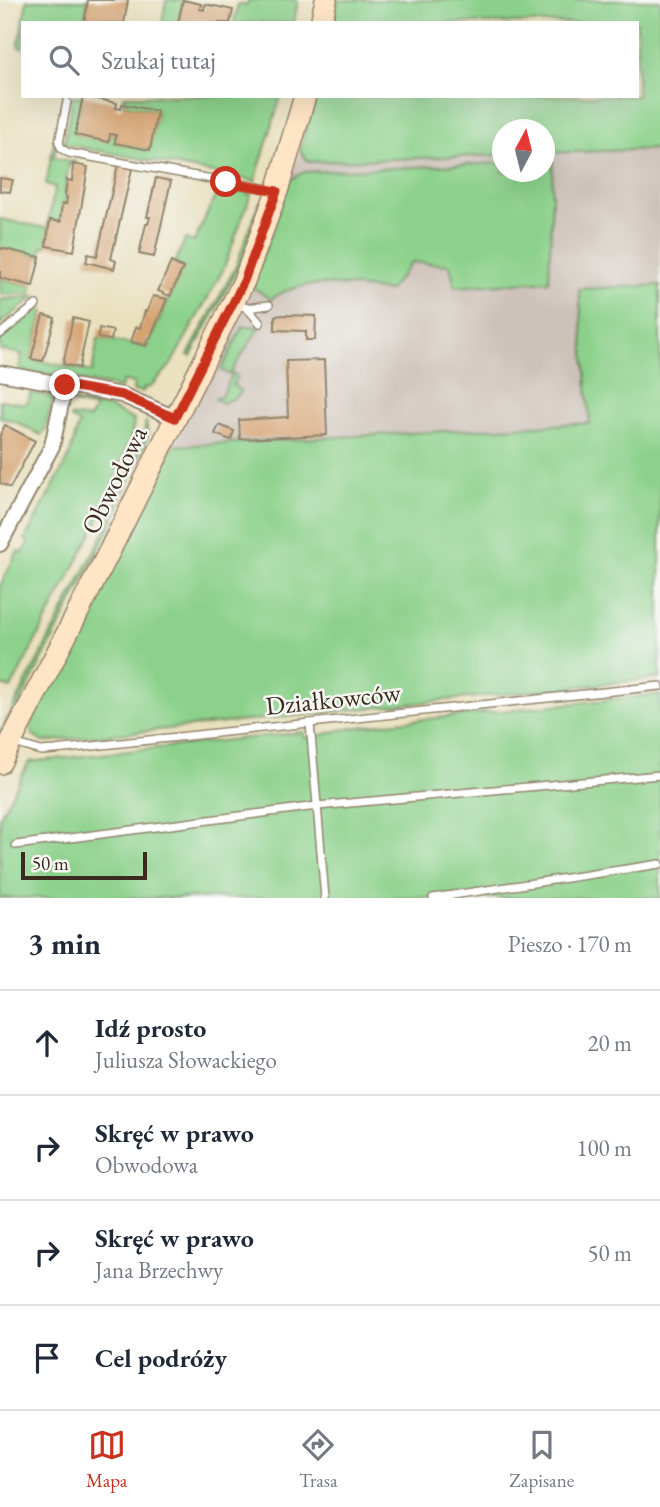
<!DOCTYPE html>
<html lang="pl">
<head>
<meta charset="utf-8">
<style>
  body { margin:0; font-family:"EB Garamond",serif; background:#f2f2f3; color:#1f2937 }
  .compass { position:absolute; left:492px; top:119px; width:63px; height:63px; border-radius:50%; background:#fff; box-shadow:0 7px 28px #0002; rotate:7deg }
  .scale { position:absolute; left:21px; bottom:18px; width:126px; box-sizing:border-box; padding-left:7px; border:4px solid #3b2a1e; border-top:0; font-size:19px; line-height:24px; white-space:nowrap; color:#3b2a1e; -webkit-text-stroke:5px #f6f6f2; paint-order:stroke }
  .stop { position:absolute; width:21px; height:21px; margin:-16px; border:5px solid #c8321e; border-radius:50%; background:#fff }
  .stop.end { background:#c8321e; border-color:#fff; box-shadow:0 2px 7px #0008 }
  .list { margin:0; padding:0; list-style:none }
  h2 { display:flex; justify-content:space-between; align-items:center; height:91px; margin:0; padding:0 28px; font-size:30px }
  h2 small { font-size:23px; font-weight:400; color:#747a83 }
  .list li { display:grid; grid-template-columns:46px 1fr auto; gap:21px; align-items:center; box-sizing:border-box; height:105px; padding:0 28px; border-top:2px solid #e0e1e3 }
  .list b { display:block; font-size:26px; white-space:nowrap }
  .list p { margin:0; font-size:23px; white-space:nowrap; color:#747a83 }
  .list em { font-size:23px; font-style:normal; color:#747a83 }
  .icon { flex:none; width:38px; height:38px; fill:none; stroke:currentColor; stroke-width:2; stroke-linecap:round; stroke-linejoin:round }
  .map { position:relative; flex:none; width:660px; height:898px; overflow:hidden }
  .search { position:absolute; background:#fff; box-shadow:0 7px 28px #0002; left:21px; right:21px; top:21px; height:77px; display:flex; align-items:center; gap:18px; box-sizing:border-box; padding:0 24px; border-radius:0px; color:#747a83; font-size:26px }
  .sheet { height:511px; background:#fff }
  nav { display:flex; justify-content:space-around; align-items:center; box-sizing:border-box; height:98px; border-top:2px solid #e0e1e3; background:#fff; font-size:19px; color:#747a83 }
  nav a { display:grid; justify-items:center; gap:4px }
  nav .on { color:#c8321e }
  .map>svg:first-child { display:block }
</style>
</head>
<body>
<div class="map">
<svg width="660" height="898" viewBox="0 0 660 898">
  <rect width="100%" height="100%" fill="#f6f6f2"/>
  <filter id="ink" filterUnits="userSpaceOnUse"><feTurbulence type="fractalNoise" baseFrequency=".0143" numOctaves="2"/><feDisplacementMap in="SourceGraphic" scale="14" xChannelSelector="R" yChannelSelector="G"/><feConvolveMatrix kernelMatrix="1 2 1 2 8 2 1 2 1" color-interpolation-filters="sRGB"/></filter>
  <filter id="wash" filterUnits="userSpaceOnUse"><feTurbulence type="fractalNoise" baseFrequency=".00686" numOctaves="4" result="noise"/><feDisplacementMap in="SourceGraphic" scale="28" xChannelSelector="R" yChannelSelector="G"/><feGaussianBlur stdDeviation="1.57" result="paint"/><feColorMatrix in="noise" values="0 0 0 0 0 0 0 0 0 0 0 0 0 0 0 0 0 1.4 0 .05"/><feComposite in="paint" operator="in"/></filter>
  <g filter="url(#wash)">
    <rect width="100%" height="100%" fill="#e9e0bd"/>
    <path fill="#cdc2b9" d="M660,149V285L580,289L590,423L174,446L250,290L300,151L309,162L502,155L503,172H544L545,153Z"/>
    <g fill="#8cd18b" stroke="#647e54" stroke-width="2">
      <path d="M27,0H88L84,23H23V48L18,47Z"/>
      <path d="M166,0H183L178,23H162Z"/>
      <path d="M249,0H298L294,23H234L238,4L247,5Z"/>
      <path d="M338,0H660V149L545,153L544,130H503L502,155L309,162L300,151L314,96H637V23H333Z"/>
      <path d="M73,96H83L76,135L108,141L110,134L116,135L115,143L150,149L157,111L123,104V96H281L255,181L64,144Z"/>
      <path d="M62,100H64L54,158L76,162L69,165L65,188L66,204H62L60,220L62,222L50,221L46,247H42L40,257L0,248V219L47,228L55,187L46,184Z"/>
      <path d="M545,161H553L549,281L455,287L450,265L412,262L389,291C351,287 305,275 271,299L254,288L253,282L290,180L304,172L502,163L503,172H544Z"/>
      <path d="M201,180L220,184L221,187L251,194L223,270L170,366L150,387L144,388L143,392L133,391L134,383L123,381L121,388L75,380V378L21,371L19,368L22,354L0,350V339L38,310H44L31,359L92,372L98,338L147,347L183,268L175,263L185,239L194,242L219,188L199,184Z"/>
      <path d="M259,204L261,210L243,259L191,356L188,355L235,268Z"/>
      <path d="M0,278L33,286L31,293L1,295Z"/>
      <path d="M660,285V678L42,742L31,733V722L174,446L590,423L579,289Z"/>
      <path d="M36,296L0,324V300Z"/>
      <path d="M249,326L259,328L231,372L237,376L233,385L241,391L238,396L223,403L215,399L216,397H221L232,376L221,370L242,327Z"/>
      <path d="M30,393L51,396L53,399L45,429L41,435L16,422L0,417V400L25,404L29,400Z"/>
      <path d="M70,401L110,408L134,420L132,434L99,519L11,688L0,685V586L18,551L23,553L29,542L25,539L69,457L79,423L70,418L71,416L89,419L95,408L68,402Z"/>
      <path d="M146,421L148,433L146,443L108,532L0,742V733L107,527L143,440Z"/>
      <path d="M660,694V898H0V816L29,762L303,732L305,738L319,736L339,730L388,723Z"/>
    </g>
    <g id="blocks">
      <g fill="#d5a371">
        <path d="M88,0H128L124,23H84Z"/>
        <path d="M183,0L201,4L200,9L204,10L205,4L233,10L230,23H178Z"/>
        <path d="M83,96L117,103L116,108L121,109L122,104L157,111L150,150L115,143L116,135L110,134L109,142L75,135Z"/>
        <path d="M73,164L88,167L74,251L46,246L50,220L62,222L60,221L62,204H66L67,197L65,196L67,180L72,181Z"/>
        <path d="M118,165L132,169L111,259L116,261L114,269L86,262L88,254L97,256Z"/>
        <path d="M0,178L13,180L10,192L0,191Z"/>
        <path d="M156,178L171,181L154,257L139,254L146,224H148L150,217H147Z"/>
        <path d="M0,248L40,257L33,286L0,278Z"/>
        <path d="M171,262L183,268L170,296L158,291Z"/>
        <path d="M153,296L167,299L150,339L148,338L146,346L131,342L136,327L140,328L145,311H147Z"/>
        <path d="M43,315L55,318L43,361L31,359Z"/>
        <path d="M283,315L316,316L315,340H306V331L275,330V316Z"/>
        <path d="M73,318L89,322L79,368L63,364Z"/>
        <path d="M99,328L113,331L111,340L98,338Z"/>
        <path d="M324,360L327,435L240,439L239,420L288,417L286,361Z"/>
        <path d="M5,425L35,441L10,488L0,483V435Z"/>
        <path d="M219,425L234,431L231,440L215,434Z"/>
      </g>
    </g>
  </g>
  <g filter="url(#ink)">
    <use href="#blocks" fill-opacity="0" stroke="#92856e" stroke-width="2"/>
    <g fill="none" stroke-linecap="round" stroke-linejoin="round">
      <g stroke="#92856e" stroke-width="10">
        <g id="lane">
          <path d="M67,102L59,143L62,149L69,153L273,190"/>
          <path d="M234,303L247,308L260,323"/>
          <path d="M247,308L269,305"/>
          <path d="M0,334L36,305"/>
          <path d="M310,723L325,898"/>
          <path d="M14,743L41,751L55,750L660,686"/>
          <path d="M16,845L317,806L660,775"/>
          <path d="M433,898L660,864"/>
        </g>
      </g>
      <g stroke="#92856e" stroke-width="18">
        <g id="street">
          <path d="M0,373L122,395L175,418"/>
          <path d="M0,544L52,446L65,385"/>
        </g>
      </g>
      <g stroke="#92856e" stroke-width="24">
        <g id="secondary">
          <path d="M321,23L326,0"/>
          <path d="M0,763L106,558L244,281L277,191L305,96"/>
        </g>
      </g>
      <use href="#lane" stroke="#fff" stroke-width="7"/>
      <use href="#street" stroke="#fff" stroke-width="14"/>
      <use href="#secondary" stroke="#fee5c5" stroke-width="21"/>
    </g>
  </g>
  <g fill="none" stroke-linecap="round" stroke-linejoin="round" filter="url(#ink)">
    <path stroke="#c8321e" stroke-width="9" d="M65,385L122,395L175,418L244,281L277,191L226,182"/>
  </g>
  <g text-anchor="middle" dominant-baseline="central" stroke-width="5" stroke-linejoin="round" paint-order="stroke">
    <g font-size="26" fill="#3b2a1e" stroke="#f6f6f2">
      <text transform="translate(114 480) rotate(-64)">Obwodowa</text>
      <text transform="translate(333 699) rotate(-6)">Działkowców</text>
    </g>
  </g>
</svg>
<svg class="compass" viewBox="-18 -18 36 36"><path d="M0-13l5 13h-10z" fill="#e53935"/><path d="M0 13l5-13h-10z" fill="#747a83"/></svg>
<div class="scale">50 m</div>
<div class="stop" style="left:226px;top:182px"></div>
<div class="stop end" style="left:65px;top:385px"></div>
<div class="search"><svg class="icon" aria-label="search" viewBox="0 0 24 24"><circle cx="10" cy="10" r="6"/><path d="M15 15l6 6"/></svg>Szukaj tutaj</div>
</div>
<section class="sheet">
<h2>3 min<small>Pieszo · 170 m</small></h2>
<ul class="list">
<li><svg class="icon" aria-label="ahead" viewBox="0 0 24 24"><path d="M12 20V5M6 11l6-6 6 6"/></svg><div><b>Idź prosto</b><p>Juliusza Słowackiego</p></div><em>20 m</em></li>
<li><svg class="icon" aria-label="right" viewBox="0 0 24 24"><path d="M7 20v-9h11M14 6l5 5-5 5"/></svg><div><b>Skręć w prawo</b><p>Obwodowa</p></div><em>100 m</em></li>
<li><svg class="icon" aria-label="right" viewBox="0 0 24 24"><path d="M7 20v-9h11M14 6l5 5-5 5"/></svg><div><b>Skręć w prawo</b><p>Jana Brzechwy</p></div><em>50 m</em></li>
<li><svg class="icon" aria-label="arrive" viewBox="0 0 24 24"><path d="M6 21V4h12l-3 4 3 4H6"/></svg><div><b>Cel podróży</b></div></li>
</ul>
</section>
<nav>
<a class="on"><svg class="icon" aria-label="map" viewBox="0 0 24 24"><path d="M3 6l6-2 6 2 6-2v14l-6 2-6-2-6 2zM9 4v14M15 6v14"/></svg>Mapa</a>
<a><svg class="icon" aria-label="directions" viewBox="0 0 24 24"><path d="M12 3l9 9-9 9-9-9zM9 14v-3h6M13 9l2 2-2 2"/></svg>Trasa</a>
<a><svg class="icon" aria-label="saved" viewBox="0 0 24 24"><path d="M7 4h10v16l-5-4-5 4z"/></svg>Zapisane</a>
</nav>
</body>
</html>
